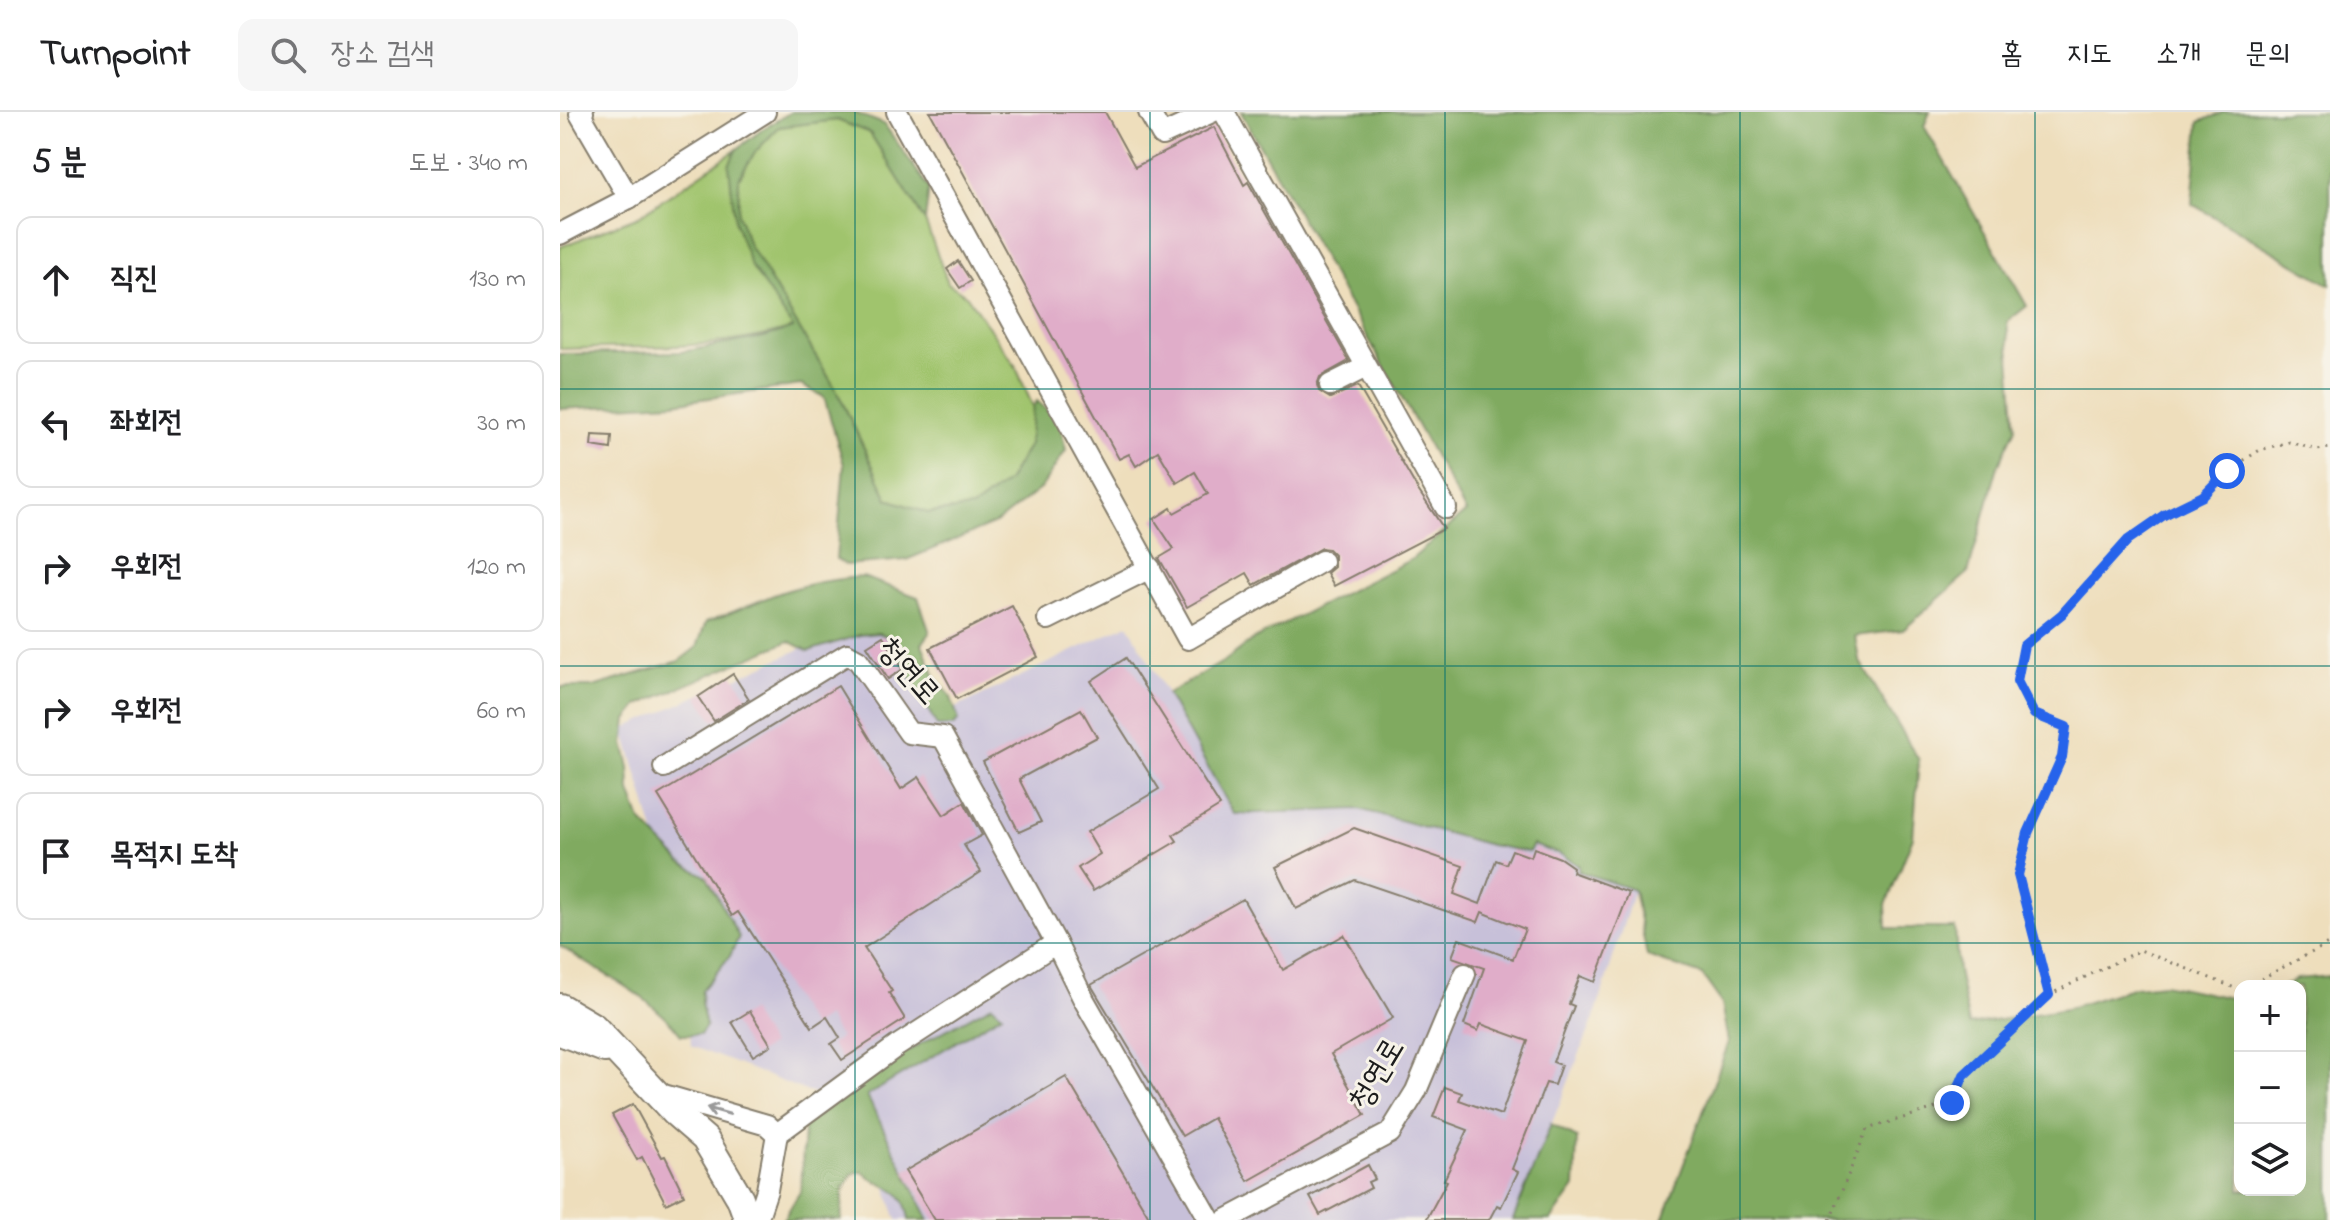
<!DOCTYPE html>
<html lang="ko">
<head>
<meta charset="utf-8">
<style>
  body { margin:0; font-family:"Indie Flower","Poor Story",sans-serif; background:#f6f6f6; color:#202124 }
  .controls { position:absolute; right:24px; bottom:24px; display:grid; overflow:hidden; border-radius:16px; box-shadow:0 8px 32px #0002 }
  .controls button { width:72px; height:72px; display:grid; place-items:center; padding:0; border:0; border-bottom:2px solid #e0e0e0; background:#fff; color:#202124; font:40px sans-serif }
  .stop { position:absolute; width:24px; height:24px; margin:-18px; border:6px solid #2563eb; border-radius:50%; background:#fff }
  .stop.end { background:#2563eb; border-color:#fff; box-shadow:0 2px 8px #0008 }
  .list { margin:0; padding:0; list-style:none }
  h2 { display:flex; justify-content:space-between; align-items:center; height:104px; margin:0; padding:0 32px; font-size:34px }
  h2 small { font-size:26px; font-weight:400; color:#757577 }
  .list li { display:grid; grid-template-columns:52px 1fr auto; gap:24px; align-items:center; box-sizing:border-box; height:128px; margin:0 16px 16px; padding:0 16px; border:2px solid #e0e0e0; border-radius:16px }
  .list b { display:block; font-size:30px; white-space:nowrap }
  .list em { font-size:26px; font-style:normal; color:#757577 }
  .icon { flex:none; width:44px; height:44px; fill:none; stroke:currentColor; stroke-width:2; stroke-linecap:round; stroke-linejoin:round }
  .map { position:relative; flex:none; width:1770px; height:1108px; overflow:hidden }
  header { display:flex; align-items:center; gap:48px; box-sizing:border-box; height:112px; padding:0 40px; background:#fff; border-bottom:2px solid #e0e0e0 }
  header strong { font-size:38px }
  nav { display:flex; gap:44px; margin-inline-start:auto; font-size:28px }
  .search { width:560px; height:72px; background:#f6f6f6; display:flex; align-items:center; gap:20px; box-sizing:border-box; padding:0 28px; border-radius:16px; color:#757577; font-size:30px }
  main { display:flex }
  aside { flex:1; background:#fff }
  .map>svg:first-child { display:block }
</style>
</head>
<body>
<header>
<strong>Turnpoint</strong>
<div class="search"><svg class="icon" aria-label="search" viewBox="0 0 24 24"><circle cx="10" cy="10" r="6"/><path d="M15 15l6 6"/></svg>장소 검색</div>
<nav><a>홈</a><a>지도</a><a>소개</a><a>문의</a></nav>
</header>
<main>
<aside>
<h2>5 분<small>도보 · 340 m</small></h2>
<ul class="list">
<li><svg class="icon" aria-label="ahead" viewBox="0 0 24 24"><path d="M12 20V5M6 11l6-6 6 6"/></svg><div><b>직진</b></div><em>130 m</em></li>
<li><svg class="icon" aria-label="left" viewBox="0 0 24 24"><path d="M17 20v-9H6M10 6l-5 5 5 5"/></svg><div><b>좌회전</b></div><em>30 m</em></li>
<li><svg class="icon" aria-label="right" viewBox="0 0 24 24"><path d="M7 20v-9h11M14 6l5 5-5 5"/></svg><div><b>우회전</b></div><em>120 m</em></li>
<li><svg class="icon" aria-label="right" viewBox="0 0 24 24"><path d="M7 20v-9h11M14 6l5 5-5 5"/></svg><div><b>우회전</b></div><em>60 m</em></li>
<li><svg class="icon" aria-label="arrive" viewBox="0 0 24 24"><path d="M6 21V4h12l-3 4 3 4H6"/></svg><div><b>목적지 도착</b></div></li>
</ul>
</aside>
<div class="map">
<svg width="1770" height="1108" viewBox="0 0 1770 1108">
  <rect width="100%" height="100%" fill="#f7f3e8"/>
  <filter id="ink" filterUnits="userSpaceOnUse"><feTurbulence type="fractalNoise" baseFrequency=".0125" numOctaves="2"/><feDisplacementMap in="SourceGraphic" scale="16" xChannelSelector="R" yChannelSelector="G"/><feConvolveMatrix kernelMatrix="1 2 1 2 8 2 1 2 1" color-interpolation-filters="sRGB"/></filter>
  <filter id="wash" filterUnits="userSpaceOnUse"><feTurbulence type="fractalNoise" baseFrequency=".006" numOctaves="4" result="noise"/><feDisplacementMap in="SourceGraphic" scale="32" xChannelSelector="R" yChannelSelector="G"/><feGaussianBlur stdDeviation="1.8" result="paint"/><feColorMatrix in="noise" values="0 0 0 0 0 0 0 0 0 0 0 0 0 0 0 0 0 1.4 0 .05"/><feComposite in="paint" operator="in"/></filter>
  <g filter="url(#wash)">
    <rect width="100%" height="100%" fill="#eedebc"/>
    <path fill="#c7c0d9" d="M324,499L379,604L568,512L674,701L799,697L930,733L949,736L973,733L1002,743L1019,755V759L1074,778L1036,901L953,1108H337L300,1000L131,934L127,872L114,789L64,617Z"/>
    <g fill="#a0c46d" stroke="#5e7044" stroke-width="2">
      <path d="M277,8L310,21L365,109L388,171L407,184L455,253L473,295L469,333L447,370L412,396L368,401L328,387L278,281L189,133L178,103L179,66L195,40L219,15Z"/>
      <path d="M176,38C169,54 170,64 172,81C178,140 202,169 234,216C154,239 81,234 0,237V135L79,104Z"/>
    </g>
    <g fill="#80aa60" stroke="#4e633e" stroke-width="2">
      <path d="M231,0H293L324,12L369,76L365,109L310,21L277,8L219,15L195,40L179,66L178,103L189,133L278,281L328,387L368,401L412,396L447,370L469,333L473,295L477,289L499,309L506,338L481,376L436,411L346,448L286,453L276,447L284,353L264,285L241,273L114,291L0,297V242L121,240L204,225L233,216L191,154L175,110L169,53L176,38L204,16Z"/>
      <path d="M681,0H1370L1364,14L1467,194L1447,210L1456,316L1438,354L1408,461L1343,518L1295,524L1299,548L1359,648L1353,725L1326,793L1327,816H1395L1398,859L1409,913L1506,897L1575,875L1604,872L1680,888V1078H1740V874H1724L1737,867L1770,864V1108H1103L1169,930L1162,891L1142,863L1087,844L1074,778L1018,759L1019,754L1002,743L973,733L969,740L930,733L799,697L674,702L607,582L666,548L694,527L852,447L906,400Z"/>
      <path d="M1664,0H1770V173L1632,92L1639,10Z"/>
      <path d="M303,465L358,485L370,521L362,532L376,567L390,583L399,608L393,614H377L329,525L318,521L300,523L249,539L229,529L79,593L67,608L64,632L69,651L70,679L81,709L121,750L147,765L179,825L170,844L142,878L141,891L146,914L140,923H121C91,883 41,862 0,834V575H33L119,549L137,535L146,510C166,503 185,495 204,487C234,474 271,467 303,465Z"/>
      <path d="M432,893L442,902L307,984L369,1108H349C343,1069 325,1081 303,1060L292,1062L283,1079L281,1108H223L241,1078L244,1014L334,946Z"/>
      <path d="M991,1012L1017,1026L1015,1075L991,1108H953Z"/>
    </g>
    <g id="blocks">
      <g fill="#e0adc9">
        <path d="M370,0H545L575,55L654,15L684,73L688,70L789,249L760,265L757,273L759,279L770,286L798,274L858,378L884,417L774,474L767,461L774,455V443L768,437L761,436L694,473L687,461L627,495L599,446L614,437L594,407L611,396L614,401L648,382L635,360L617,371L598,339L576,354L569,342L559,347Z"/>
        <path d="M398,149L411,169L400,176L387,157Z"/>
        <path d="M32,323L52,324L51,337L31,334Z"/>
        <path d="M452,494L478,545L397,587L370,536Z"/>
        <path d="M323,524L343,557L328,567L307,534Z"/>
        <path d="M566,546L660,694L613,723L617,729L533,779L518,756L540,742L527,720L599,677L531,569Z"/>
        <path d="M173,562L189,587L154,609L138,585Z"/>
        <path d="M278,574L341,677L359,665L384,703L404,690L422,723L404,733L421,760L304,836L332,879L329,881L345,907L282,948L271,932L280,926L267,905L252,915L178,800L172,804L98,683Z"/>
        <path d="M521,597L537,625L459,667L481,710L459,720L423,650Z"/>
        <path d="M794,716L903,754L894,782L920,792L936,748L946,752L952,738L971,745L974,736L1000,746L1013,755L1012,760L1069,781L1035,870L1020,864L1009,892L1014,894L993,950L1001,953L994,973L986,971L952,1057L958,1060L941,1095L937,1093L929,1108H866L887,1069L884,1068L908,1018L873,1005L885,975L902,981L899,988L941,1003L968,929L921,912L918,919L904,913L924,856L892,845L899,827L953,847L965,817L922,800L918,810L795,768L736,797L715,755Z"/>
        <path d="M683,787L723,858L784,823L833,906L771,942L805,1003L688,1069L653,1006L622,1024L531,873Z"/>
        <path d="M190,899L211,933L193,944L172,910Z"/>
        <path d="M506,965L591,1108H375L345,1059Z"/>
        <path d="M73,992L102,1045L105,1044L124,1083L106,1092L82,1045L77,1048L52,1003Z"/>
        <path d="M808,1053L815,1067L808,1070L811,1076L760,1103L750,1085Z"/>
      </g>
    </g>
  </g>
  <g filter="url(#ink)">
    <use href="#blocks" fill-opacity="0" stroke="#857d6c" stroke-width="2"/>
    <g fill="none" stroke-linecap="round" stroke-linejoin="round">
      <g stroke="#857d6c" stroke-width="24">
        <g id="minor">
          <path d="M23,0L20,2L69,86"/>
          <path d="M337,0L628,527L762,449"/>
          <path d="M589,0L602,23L652,0"/>
          <path d="M664,0L886,396"/>
          <path d="M0,122L69,86L205,0"/>
          <path d="M770,273L806,255"/>
          <path d="M488,507L590,456"/>
          <path d="M104,655L287,542L298,548L349,621L383,625L496,831"/>
          <path d="M97,981L207,1013L217,1022"/>
          <path d="M197,1108L207,1078L217,1022L337,934L496,831L524,888L650,1108"/>
          <path d="M666,1108L830,1021L856,979L905,862"/>
        </g>
      </g>
      <g stroke="#857d6c" stroke-width="30">
        <g id="major">
          <path d="M0,895L34,915L115,1001L145,1027L180,1086L188,1108"/>
          <path d="M0,920L45,937"/>
        </g>
      </g>
      <g stroke="#857d6c" stroke-width="3" stroke-dasharray="2 6" stroke-linecap="butt">
        <path d="M1687,874L1770,831"/>
        <path d="M1680,878L1580,838L1489,883L1458,763L1468,721L1502,645L1506,615L1474,602L1457,569L1464,533L1502,502L1568,428L1604,403L1643,384L1667,359L1700,338L1729,330L1757,338L1770,336"/>
        <path d="M1270,1108L1307,1017L1392,991L1404,963L1489,883"/>
      </g>
      <use href="#minor" stroke="#fff" stroke-width="20"/>
      <use href="#major" stroke="#fff" stroke-width="26"/>
    </g>
    <defs><path id="oneway-shaft" d="M-6 0H5M1.5-3L5.5 0L1.5 3" fill="none" stroke-width="1.6" stroke-linecap="round" stroke-linejoin="round" transform="scale(2)"/></defs>
    <use stroke="#999" href="#oneway-shaft" transform="translate(158 999) rotate(-164)"/>
  </g>
  <g fill="none" stroke-linecap="round" stroke-linejoin="round" filter="url(#ink)">
    <path stroke="#2563eb" stroke-width="10" d="M1392,991L1404,963L1489,883L1458,763L1468,721L1502,645L1506,615L1474,602L1457,569L1464,533L1502,502L1568,428L1604,403L1643,384L1667,359"/>
  </g>
  <path fill="none" stroke="#0f766e" stroke-width="2" stroke-opacity="0.55" d="M295,0V1108M590,0V1108M885,0V1108M1180,0V1108M1475,0V1108M0,277H1770M0,554H1770M0,831H1770"/>
  <g text-anchor="middle" dominant-baseline="central" stroke-width="6" stroke-linejoin="round" paint-order="stroke">
    <g font-size="32" fill="#1c1c1c" stroke="#f7f3e8">
      <text transform="translate(347 560) rotate(49)">청연로</text>
      <text transform="translate(818 963) rotate(-59)">청연로</text>
    </g>
  </g>
</svg>
<div class="controls">
<button>+</button>
<button>−</button>
<button><svg class="icon" aria-label="layers" viewBox="0 0 24 24"><path d="M12 4l9 5-9 5-9-5zM3 14l9 5 9-5"/></svg></button>
</div>
<div class="stop" style="left:1667px;top:359px"></div>
<div class="stop end" style="left:1392px;top:991px"></div>
</div>
</main>
</body>
</html>
